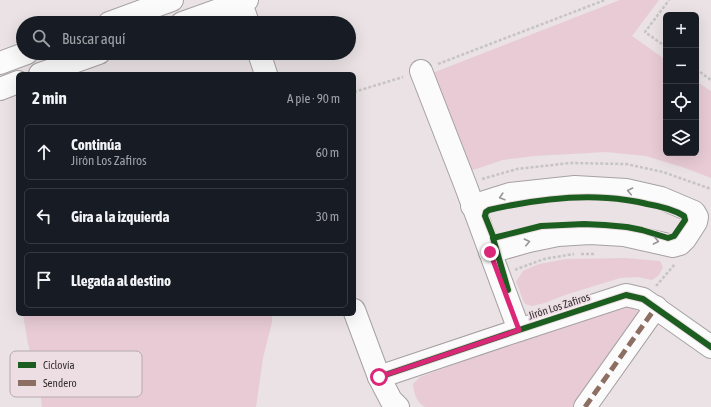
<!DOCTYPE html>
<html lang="es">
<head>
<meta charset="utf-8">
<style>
  body { margin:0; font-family:"Asap Condensed",sans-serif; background:#20242c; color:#f1f3f6 }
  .controls { position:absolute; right:12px; top:12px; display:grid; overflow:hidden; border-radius:6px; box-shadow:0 4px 16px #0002 }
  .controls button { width:36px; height:36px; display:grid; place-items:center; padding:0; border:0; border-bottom:1px solid #363941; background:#171b24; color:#f1f3f6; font:20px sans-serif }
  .stop { position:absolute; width:12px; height:12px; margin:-9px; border:3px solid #db2777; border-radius:50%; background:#fff }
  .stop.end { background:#db2777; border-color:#fff; box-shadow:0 1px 4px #0008 }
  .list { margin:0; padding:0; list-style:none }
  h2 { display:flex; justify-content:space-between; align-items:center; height:52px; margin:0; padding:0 16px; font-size:17px }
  h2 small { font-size:13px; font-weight:400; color:#9ea1a6 }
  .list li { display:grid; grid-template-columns:26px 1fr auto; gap:12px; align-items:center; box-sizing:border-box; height:56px; margin:0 8px 8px; padding:0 8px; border:1px solid #363941; border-radius:6px }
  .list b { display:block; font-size:15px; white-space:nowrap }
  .list p { margin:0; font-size:13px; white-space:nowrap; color:#9ea1a6 }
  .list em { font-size:13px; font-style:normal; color:#9ea1a6 }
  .icon { flex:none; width:22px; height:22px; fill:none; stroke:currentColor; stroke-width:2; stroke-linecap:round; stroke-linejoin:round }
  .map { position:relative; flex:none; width:711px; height:407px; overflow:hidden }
  .search { position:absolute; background:#171b24; box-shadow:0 4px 16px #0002; left:16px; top:16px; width:340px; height:44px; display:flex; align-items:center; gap:10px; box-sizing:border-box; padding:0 14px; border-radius:22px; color:#9ea1a6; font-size:15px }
  .panel { position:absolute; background:#171b24; box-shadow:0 4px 16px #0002; left:16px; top:72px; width:340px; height:244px; border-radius:6px }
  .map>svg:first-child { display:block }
</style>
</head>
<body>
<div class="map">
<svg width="711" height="407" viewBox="0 0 711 407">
  <rect width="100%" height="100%" fill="#eae2e4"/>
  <g fill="#e8cbd5">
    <path d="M620,0H659L632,36L666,60V153H696V81L711,91V178L685,168L646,156L606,152L534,156L503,160L467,172L430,74Z"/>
    <path d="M625,258L660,261L663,267L659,275L652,280L638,277L620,278L565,295L545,303L532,306L525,304C521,296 520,290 516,282L523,271L539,264L566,259Z"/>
    <path d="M622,306H631L641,314L574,407H425C416,402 414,393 413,384L420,377L610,308Z"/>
    <path d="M23,314H272V322L263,358L256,407H42L39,381L28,344Z"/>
  </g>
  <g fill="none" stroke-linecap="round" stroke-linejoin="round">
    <g stroke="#a6a1a2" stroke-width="24">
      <g id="minor">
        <path d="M240,0L248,23"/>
        <path d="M109,23L172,0"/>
        <path d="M182,23L247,0"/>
        <path d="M259,53L266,74"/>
        <path d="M0,63L27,53"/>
        <path d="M421,71L465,184L519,330"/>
        <path d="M40,74L99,53"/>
        <path d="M0,89L18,82"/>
        <path d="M472,206L510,194L575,187L626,190L661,198L694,212L697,217L696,222L685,239L680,244L673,246L624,235L590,233L558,235L529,241L490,252"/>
        <path d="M354,310L379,377L391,400L398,407"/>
        <path d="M379,377L519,330L626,295L643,299L711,347"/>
        <path d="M585,407L656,307"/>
      </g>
    </g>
    <g stroke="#c7c4c4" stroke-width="2.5" stroke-dasharray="3 2" stroke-linecap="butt">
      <path d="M666,47L645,32L669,0"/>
      <path d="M438,64L605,0"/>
      <path d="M696,69L711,80"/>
      <path d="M354,92L403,77"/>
      <path d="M482,179L517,169L570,163L626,164L663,172L711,189"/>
      <path d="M581,254H594"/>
      <path d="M515,270L517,269L544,259L574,254"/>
      <path d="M656,286L675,264"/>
    </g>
    <use href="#minor" stroke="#fcfbfb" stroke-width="22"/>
    <path stroke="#8d6e63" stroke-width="5" stroke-dasharray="10 5" stroke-linecap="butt" d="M585,407L656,307"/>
    <g stroke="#eddee3" stroke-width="8">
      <g id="cycleway">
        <path d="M493,238L541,226L584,224L605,225L627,227L642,230L668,238L674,236L685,220L684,216C673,209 659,206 647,204C640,202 633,201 626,200C581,193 532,200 489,210L486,212L485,216L493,236V238L508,290"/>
        <path d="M379,377L519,330L626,295L643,299L711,347"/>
      </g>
    </g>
    <use href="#cycleway" stroke="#1b5e20" stroke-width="6"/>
  </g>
  <defs><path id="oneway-chevron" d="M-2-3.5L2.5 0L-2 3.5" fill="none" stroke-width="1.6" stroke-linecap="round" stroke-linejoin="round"/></defs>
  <g stroke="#989596">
    <use href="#oneway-chevron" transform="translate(630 191) rotate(-168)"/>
    <use href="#oneway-chevron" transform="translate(502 197) rotate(163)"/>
    <use href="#oneway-chevron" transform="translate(656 241) rotate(11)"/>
    <use href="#oneway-chevron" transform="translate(527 242) rotate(-13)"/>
  </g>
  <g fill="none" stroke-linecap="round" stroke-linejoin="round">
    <path stroke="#db2777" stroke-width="5" d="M379,377L519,330L490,252"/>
  </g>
  <g text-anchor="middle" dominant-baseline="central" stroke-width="3.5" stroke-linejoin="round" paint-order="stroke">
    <g font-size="11" fill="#352f31" stroke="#eddee3">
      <text transform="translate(559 306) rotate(-18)">Jirón Los Zafiros</text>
    </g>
  </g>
  <rect x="10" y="351" width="132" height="46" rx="6" fill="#eddee3" stroke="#b6aaae" stroke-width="1"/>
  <rect x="18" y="362" width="18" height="6" fill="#1b5e20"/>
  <rect x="18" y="380" width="18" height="6" fill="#8d6e63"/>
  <g font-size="11" fill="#352f31">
    <text x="43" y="369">Ciclovía</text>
    <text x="43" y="387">Sendero</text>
  </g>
</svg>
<div class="controls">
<button>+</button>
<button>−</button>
<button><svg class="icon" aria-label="locate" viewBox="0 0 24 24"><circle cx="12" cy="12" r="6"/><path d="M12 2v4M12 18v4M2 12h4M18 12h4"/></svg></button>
<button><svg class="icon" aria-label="layers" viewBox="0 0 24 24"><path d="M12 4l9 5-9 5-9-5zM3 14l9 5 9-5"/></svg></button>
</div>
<div class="stop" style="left:379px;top:377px"></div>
<div class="stop end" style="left:490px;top:252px"></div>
<div class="search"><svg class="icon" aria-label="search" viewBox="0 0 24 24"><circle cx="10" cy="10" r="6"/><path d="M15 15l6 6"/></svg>Buscar aquí</div>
<section class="panel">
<h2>2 min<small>A pie · 90 m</small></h2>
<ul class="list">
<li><svg class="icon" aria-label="ahead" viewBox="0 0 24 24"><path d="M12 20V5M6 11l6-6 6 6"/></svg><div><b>Continúa</b><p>Jirón Los Zafiros</p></div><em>60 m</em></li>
<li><svg class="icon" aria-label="left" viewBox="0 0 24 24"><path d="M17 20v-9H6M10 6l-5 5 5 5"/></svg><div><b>Gira a la izquierda</b></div><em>30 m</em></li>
<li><svg class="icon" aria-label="arrive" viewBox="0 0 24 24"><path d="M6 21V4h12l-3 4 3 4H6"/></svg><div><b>Llegada al destino</b></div></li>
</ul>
</section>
</div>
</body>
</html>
